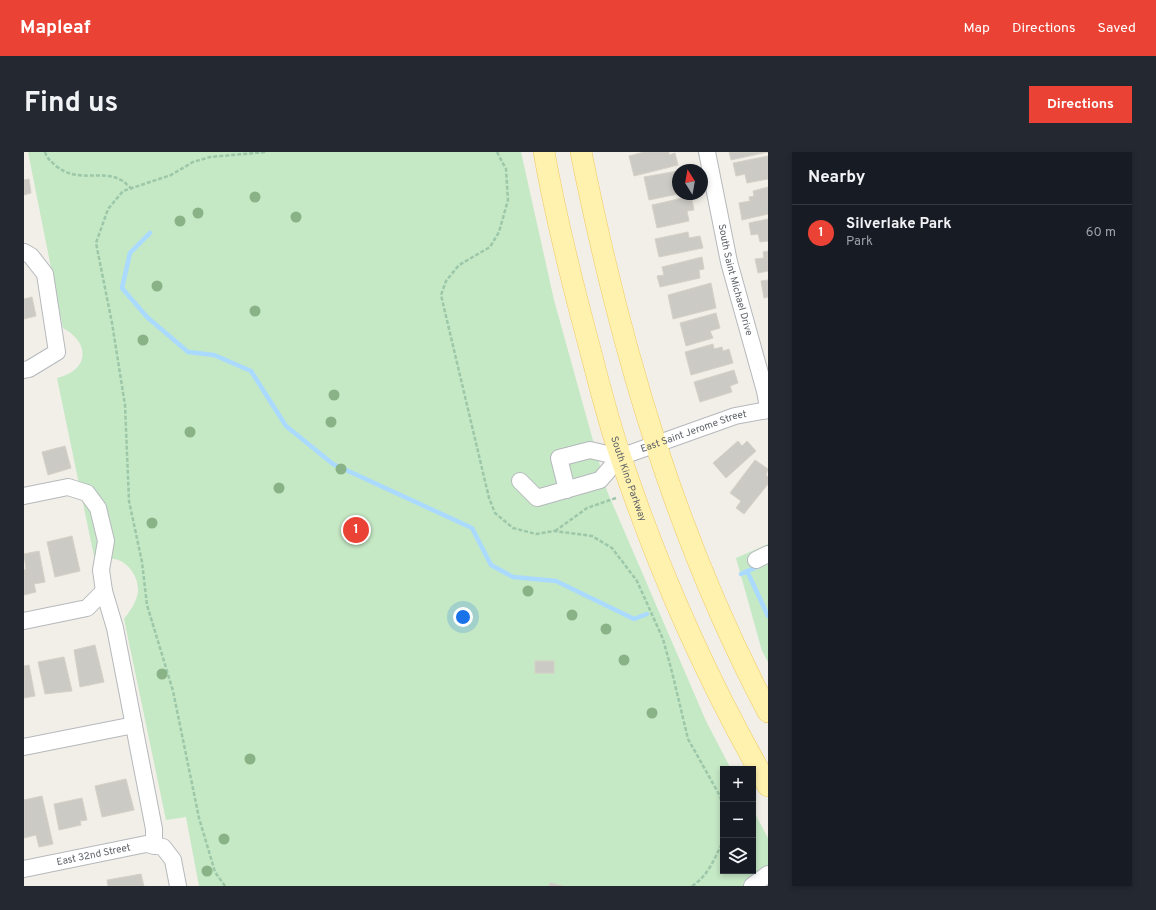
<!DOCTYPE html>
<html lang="en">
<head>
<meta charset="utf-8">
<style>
  body { margin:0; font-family:Overpass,sans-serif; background:#242831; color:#f1f3f6 }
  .controls { position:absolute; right:12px; bottom:12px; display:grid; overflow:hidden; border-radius:0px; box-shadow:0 2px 6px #0003 }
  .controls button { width:36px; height:36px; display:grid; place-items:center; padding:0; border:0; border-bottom:1px solid #363941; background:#171b24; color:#f1f3f6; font:20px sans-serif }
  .compass { position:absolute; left:648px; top:12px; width:36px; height:36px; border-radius:50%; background:#171b24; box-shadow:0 2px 6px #0003; rotate:349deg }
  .you { position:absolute; left:439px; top:465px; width:14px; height:14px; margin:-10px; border:3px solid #fff; border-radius:50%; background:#1a73e8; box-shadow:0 0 0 6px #1a73e833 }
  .badge { display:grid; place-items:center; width:26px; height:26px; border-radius:50%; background:#ea4335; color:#fff; font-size:13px; font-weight:700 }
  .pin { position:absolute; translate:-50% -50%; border:2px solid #fff; box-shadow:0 1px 4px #0006 }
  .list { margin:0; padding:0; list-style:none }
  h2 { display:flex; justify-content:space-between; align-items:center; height:52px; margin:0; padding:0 16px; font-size:17px }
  h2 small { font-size:13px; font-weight:400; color:#9ea1a6 }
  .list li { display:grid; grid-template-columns:26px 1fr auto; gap:12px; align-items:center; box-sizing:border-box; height:56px; padding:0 16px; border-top:1px solid #363941 }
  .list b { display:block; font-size:15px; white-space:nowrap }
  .list p { margin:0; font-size:13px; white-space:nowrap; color:#9ea1a6 }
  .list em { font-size:13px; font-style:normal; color:#9ea1a6 }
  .icon { flex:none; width:22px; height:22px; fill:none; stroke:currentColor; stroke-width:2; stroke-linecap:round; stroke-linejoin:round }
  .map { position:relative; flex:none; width:744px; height:734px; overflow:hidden; border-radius:0px }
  header { display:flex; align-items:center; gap:24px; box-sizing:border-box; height:56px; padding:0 20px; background:#ea4335; color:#fff }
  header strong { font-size:19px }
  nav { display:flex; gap:22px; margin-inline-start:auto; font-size:14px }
  .intro { display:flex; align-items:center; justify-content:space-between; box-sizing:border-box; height:96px; padding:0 24px }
  h1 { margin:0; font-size:28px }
  .button { padding:10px 18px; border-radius:0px; background:#ea4335; color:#fff; font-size:14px; font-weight:700 }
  main { display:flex; gap:24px; padding:0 24px }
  aside { flex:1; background:#171b24; border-radius:0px; box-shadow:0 2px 6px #0003 }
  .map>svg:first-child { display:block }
</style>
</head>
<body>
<header>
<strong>Mapleaf</strong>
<nav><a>Map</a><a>Directions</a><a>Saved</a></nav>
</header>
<div class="intro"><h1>Find us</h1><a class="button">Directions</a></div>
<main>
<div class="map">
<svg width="744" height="734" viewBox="0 0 744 734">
  <rect width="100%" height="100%" fill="#f1efe8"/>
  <g fill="#c5e8c5">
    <path d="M4,0H497L530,148L583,339L682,569L707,617H699V719H729V658L744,686V734H175L162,665L142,668L100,467C106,459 113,450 114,439C115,426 104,408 89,407C83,407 77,409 71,409L33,226C65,219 67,191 39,176Z"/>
    <path d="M744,392V510L738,499L712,406Z"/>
  </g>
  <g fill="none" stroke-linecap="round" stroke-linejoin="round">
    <g stroke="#aadaff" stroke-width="4.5">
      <path d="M126,81L106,101L98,136L123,165L164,200L190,203L227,219L262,274L309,312L448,376L467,413L489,425L532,429L610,467L623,462"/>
      <path d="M723,419L744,464"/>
      <path d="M717,422L735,414"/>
    </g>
  </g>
  <g fill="#cccac5" stroke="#d6d1c6">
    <path d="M620,0H645V3L651,1L654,13L610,24L605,4Z"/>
    <path d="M705,0H744L707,8Z"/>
    <path d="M744,4V27L723,31L721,22L712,24L709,11Z"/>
    <path d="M654,19V42L625,48L620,25Z"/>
    <path d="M5,27L7,41L0,43V28Z"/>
    <path d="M744,35V62L718,68L715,51L726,49L725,45L730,44L729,39Z"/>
    <path d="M667,44L670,58L663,59L665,69L633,76L628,53Z"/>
    <path d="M744,67V89L736,90L734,82L727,83L725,71Z"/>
    <path d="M664,80L665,86L676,84L679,96L635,105L631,87Z"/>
    <path d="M744,99V119L734,121L731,107L740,106L739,100Z"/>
    <path d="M678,105L680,117L675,118L676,126L636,135L633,124L640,123L638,115Z"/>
    <path d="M744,128V145L740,146L737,129Z"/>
    <path d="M687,131L692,156L649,167L644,143Z"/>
    <path d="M8,145L12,164L0,167V147Z"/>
    <path d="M692,161L696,176L686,179L689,186L662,194L656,171Z"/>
    <path d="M689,192L690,197L698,195L699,199L705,197L709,211L667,223L661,200Z"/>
    <path d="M710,218L714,231L706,234L708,240L676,250L670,230Z"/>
    <path d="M714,289L718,294L723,289L732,299L702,326L689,311Z"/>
    <path d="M41,294L47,316L24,323L18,300Z"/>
    <path d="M731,308L744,317L742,323L744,325V332L720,362L712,356L717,349L706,341Z"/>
    <path d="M48,384L56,419L31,425L23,390Z"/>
    <path d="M15,399L21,430L10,432L12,440L0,443V418L2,417L0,402Z"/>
    <path d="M71,493L80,530L56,535L50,498Z"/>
    <path d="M40,505L48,539L21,542L14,510Z"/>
    <rect x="511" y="509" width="19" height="12"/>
    <path d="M5,513L11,544L0,546V514Z"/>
    <path d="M102,627L110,658L78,665L71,634Z"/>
    <path d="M18,644L29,692L15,695L12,683L0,686V648Z"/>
    <path d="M58,646L63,668L56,669L57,673L35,678L30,652Z"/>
    <path d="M117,722L120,734H84L83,728Z"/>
    <path d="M526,731L538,734H525Z"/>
  </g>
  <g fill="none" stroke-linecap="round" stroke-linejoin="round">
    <g stroke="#b5b8bc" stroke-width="18">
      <g id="minor">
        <path id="s1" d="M683,0L705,110L741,239L744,255"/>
        <path d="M0,100L7,104L21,122L33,200L5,217L0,218"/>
        <path id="s2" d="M596,305L711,264L744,258"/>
        <path d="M496,329L513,346L576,328L596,305L566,298L535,306L543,338"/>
        <path d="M0,344L44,335L63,341L74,356L82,389L77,418L80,439L91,476L130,677V694"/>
        <path d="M732,408L744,402"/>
        <path d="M0,469L63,456L80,439"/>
        <path d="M0,595L110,573"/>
        <path id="s3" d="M0,717L122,692L139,695L149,708L154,734"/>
        <path d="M728,734L744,722"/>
      </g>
    </g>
    <g stroke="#f2c960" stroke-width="22">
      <g id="major">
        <path id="s4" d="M520,0C531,61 546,122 562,182C573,223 583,266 597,306C635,420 684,530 744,634"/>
        <path d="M557,0C596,194 651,385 744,560"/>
      </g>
    </g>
    <g stroke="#9cc7a9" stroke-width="2.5" stroke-dasharray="4 2" stroke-linecap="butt">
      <path d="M21,0C23,7 27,9 32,14C55,32 77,17 97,28C101,30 104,34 107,36"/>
      <path d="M473,0L482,17L484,48L475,80L466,95L435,113L422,129L417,143L465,346L471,361L489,376L512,382L530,379L568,384L588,396L613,429L639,487L648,520L664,587L696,644L699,655"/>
      <path d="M531,379L563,356L592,346"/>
      <path d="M201,734L191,720L175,666L149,539L123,453L118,410L105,349L101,253L88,171L72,91L84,57L99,39L147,23L169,10L186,5L242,0"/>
      <path d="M668,734C684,724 691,706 699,689"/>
    </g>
    <use href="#minor" stroke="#fff" stroke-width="16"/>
    <use href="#major" stroke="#fff2af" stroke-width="21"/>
  </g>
  <g fill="#89b387">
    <circle cx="231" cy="45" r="5.5"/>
    <circle cx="174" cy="61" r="5.5"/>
    <circle cx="272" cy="65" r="5.5"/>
    <circle cx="156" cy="69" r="5.5"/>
    <circle cx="133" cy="134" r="5.5"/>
    <circle cx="231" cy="159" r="5.5"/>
    <circle cx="119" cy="188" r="5.5"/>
    <circle cx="310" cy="243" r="5.5"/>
    <circle cx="307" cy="270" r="5.5"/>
    <circle cx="166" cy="280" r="5.5"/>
    <circle cx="317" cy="317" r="5.5"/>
    <circle cx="255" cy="336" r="5.5"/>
    <circle cx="128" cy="371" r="5.5"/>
    <circle cx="504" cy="439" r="5.5"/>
    <circle cx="548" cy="463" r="5.5"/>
    <circle cx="582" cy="477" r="5.5"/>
    <circle cx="600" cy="508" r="5.5"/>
    <circle cx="138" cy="522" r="5.5"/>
    <circle cx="628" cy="561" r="5.5"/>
    <circle cx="226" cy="607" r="5.5"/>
    <circle cx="200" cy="687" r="5.5"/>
    <circle cx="183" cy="719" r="5.5"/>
  </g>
  <g text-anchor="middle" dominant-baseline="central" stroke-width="3.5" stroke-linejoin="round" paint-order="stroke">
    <g font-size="10" fill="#5f6368" stroke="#fff">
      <text stroke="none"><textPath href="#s1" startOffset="131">South Saint Michael Drive</textPath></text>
      <text stroke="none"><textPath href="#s2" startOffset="78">East Saint Jerome Street</textPath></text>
      <text stroke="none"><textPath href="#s4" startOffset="338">South Kino Parkway</textPath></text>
      <text stroke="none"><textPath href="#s3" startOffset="71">East 32nd Street</textPath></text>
    </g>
  </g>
</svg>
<div class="controls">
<button>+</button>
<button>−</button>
<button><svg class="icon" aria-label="layers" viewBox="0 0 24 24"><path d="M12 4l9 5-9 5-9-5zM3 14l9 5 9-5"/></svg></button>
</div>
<svg class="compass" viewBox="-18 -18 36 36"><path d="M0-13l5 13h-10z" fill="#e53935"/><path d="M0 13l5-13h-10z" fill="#9ea1a6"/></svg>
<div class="you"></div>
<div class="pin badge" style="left:332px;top:378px">1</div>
</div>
<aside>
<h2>Nearby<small></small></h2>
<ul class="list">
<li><span class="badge">1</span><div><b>Silverlake Park</b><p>Park</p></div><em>60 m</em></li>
</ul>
</aside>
</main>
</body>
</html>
